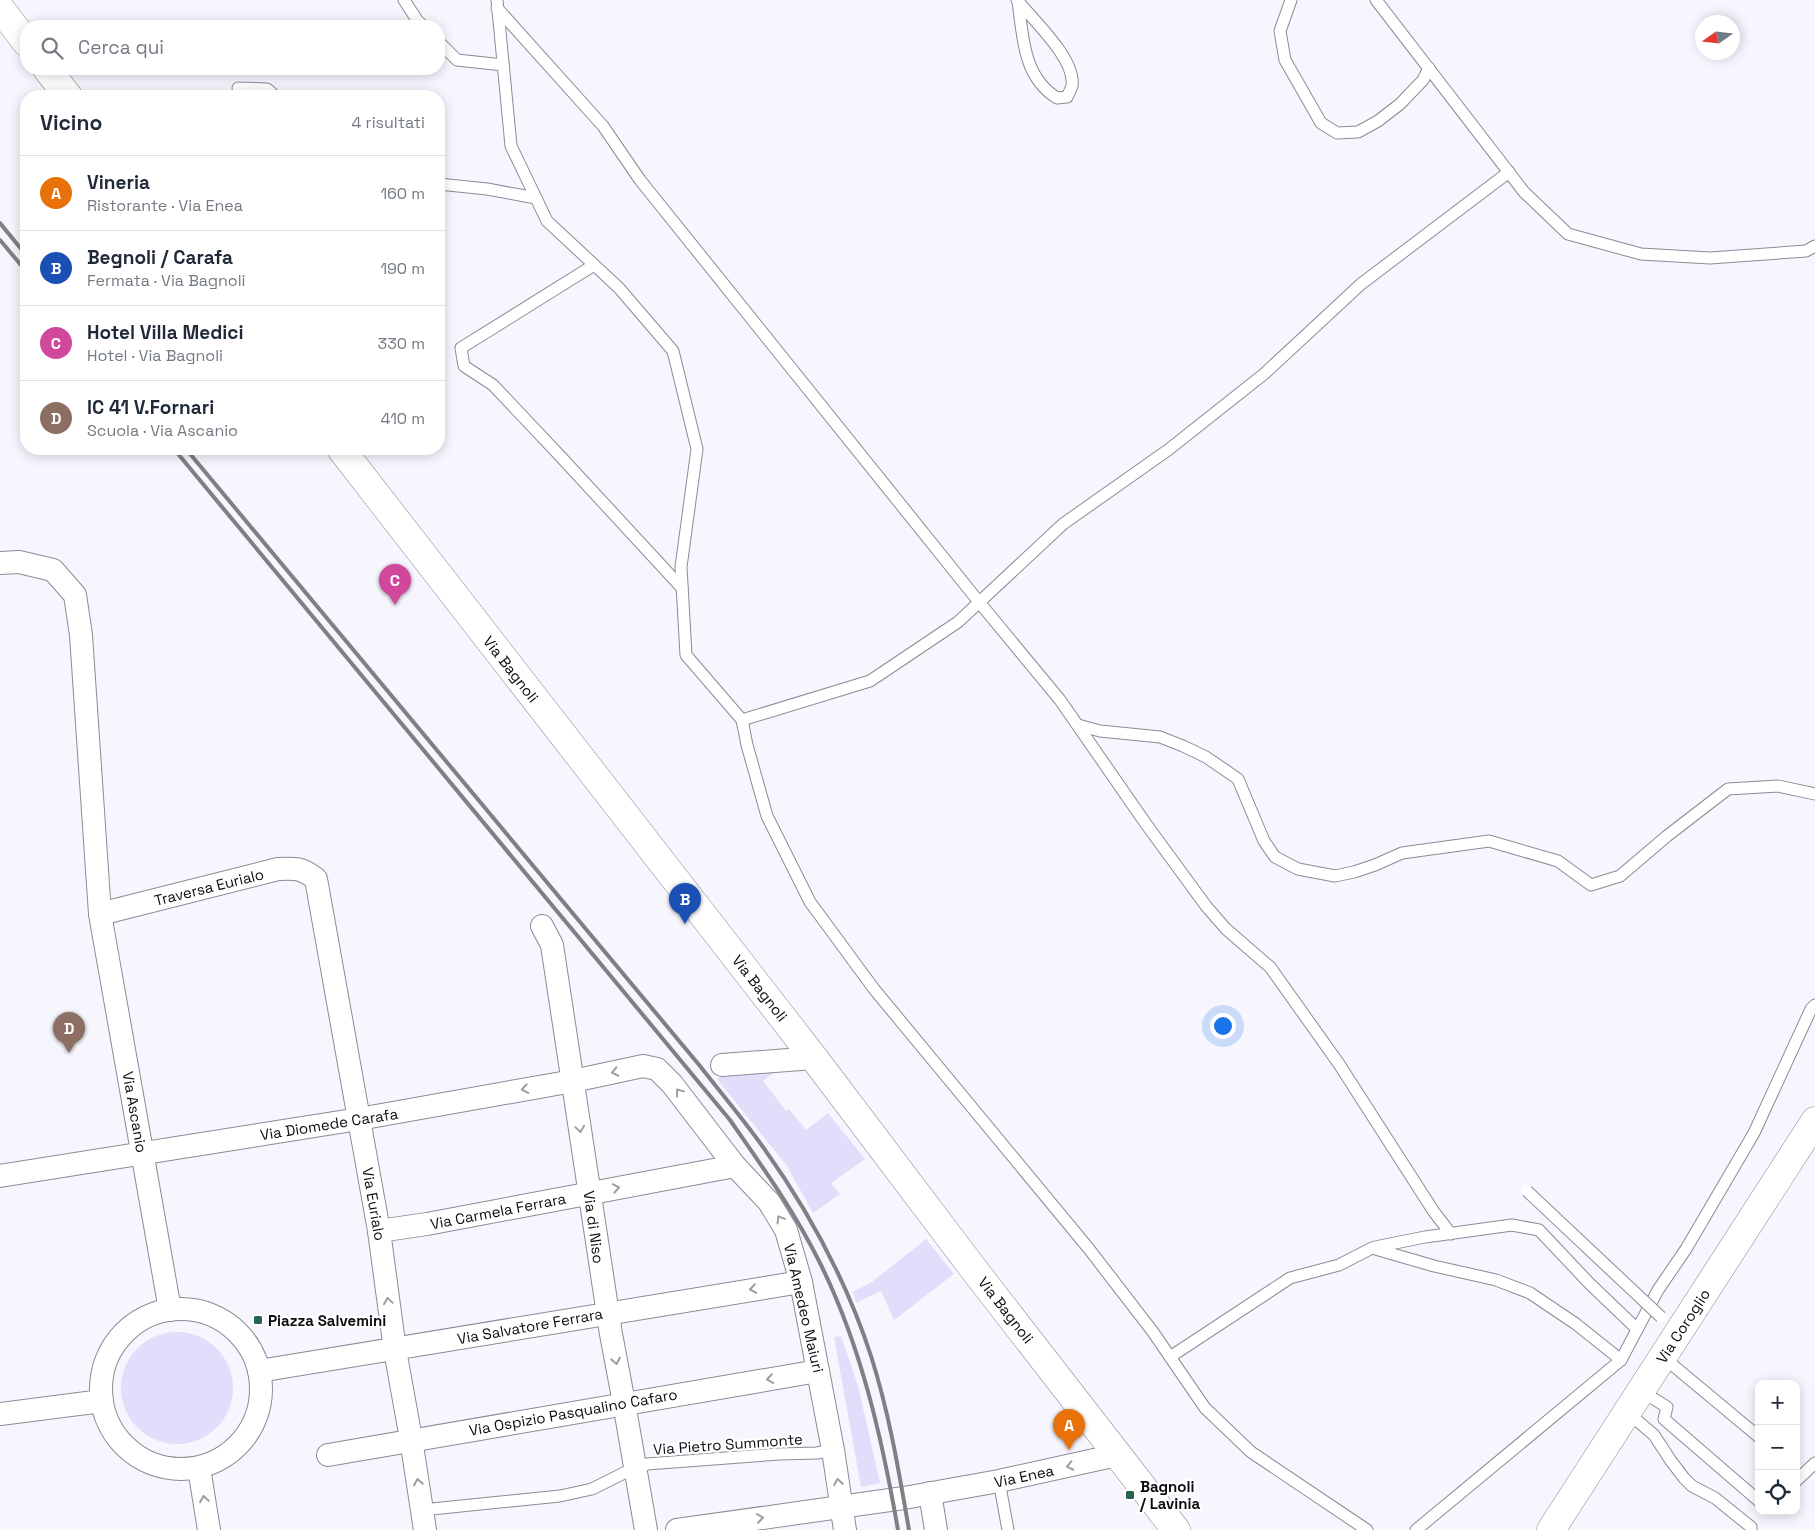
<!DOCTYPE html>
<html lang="it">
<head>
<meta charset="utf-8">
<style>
  body { margin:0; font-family:"Space Grotesk",sans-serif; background:#f2f2f3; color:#1f2937 }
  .controls { position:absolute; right:15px; bottom:15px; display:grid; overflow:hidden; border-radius:10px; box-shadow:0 2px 12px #0003 }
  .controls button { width:45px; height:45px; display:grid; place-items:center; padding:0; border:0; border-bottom:1px solid #e0e1e3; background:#fff; color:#1f2937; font:25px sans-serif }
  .compass { position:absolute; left:1695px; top:15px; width:45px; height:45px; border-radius:50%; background:#fff; box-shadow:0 2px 12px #0003; rotate:256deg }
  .you { position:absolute; left:1222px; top:1025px; width:18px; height:18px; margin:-12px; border:4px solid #fff; border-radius:50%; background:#1a73e8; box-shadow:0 0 0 8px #1a73e833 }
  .badge { display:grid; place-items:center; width:32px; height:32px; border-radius:50%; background:#ea580c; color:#fff; font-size:16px; font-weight:700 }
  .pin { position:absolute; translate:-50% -41px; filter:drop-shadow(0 1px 2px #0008) }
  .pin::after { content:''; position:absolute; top:26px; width:18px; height:15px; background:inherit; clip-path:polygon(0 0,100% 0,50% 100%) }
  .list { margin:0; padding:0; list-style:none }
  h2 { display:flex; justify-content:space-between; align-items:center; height:65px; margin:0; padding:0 20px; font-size:21px }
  h2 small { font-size:16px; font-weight:400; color:#747a83 }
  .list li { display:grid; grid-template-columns:32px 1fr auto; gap:15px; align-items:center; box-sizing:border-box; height:75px; padding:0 20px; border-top:1px solid #e0e1e3 }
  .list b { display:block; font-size:19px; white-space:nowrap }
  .list p { margin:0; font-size:16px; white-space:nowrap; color:#747a83 }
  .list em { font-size:16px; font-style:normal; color:#747a83 }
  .icon { flex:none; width:28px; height:28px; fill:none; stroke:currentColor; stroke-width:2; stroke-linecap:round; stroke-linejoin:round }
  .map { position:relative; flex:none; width:1815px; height:1530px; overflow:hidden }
  .search { position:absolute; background:#fff; box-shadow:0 2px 12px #0003; left:20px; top:20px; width:425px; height:55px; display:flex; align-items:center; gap:12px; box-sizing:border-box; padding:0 18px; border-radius:20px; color:#747a83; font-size:19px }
  .panel { position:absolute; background:#fff; box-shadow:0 2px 12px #0003; left:20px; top:90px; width:425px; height:365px; border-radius:20px }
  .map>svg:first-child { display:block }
</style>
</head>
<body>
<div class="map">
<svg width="1815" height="1530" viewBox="0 0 1815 1530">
  <rect width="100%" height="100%" fill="#f7f5fe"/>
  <g fill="#e3dcfa">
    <path d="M776,1071L763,1081L786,1111L789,1109L806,1130L828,1113L865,1159L831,1183L840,1194L813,1213L787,1166L717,1079L722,1074Z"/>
    <path d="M926,1239L954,1274L894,1320L881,1291L856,1303L853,1292L872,1282Z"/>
    <circle cx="177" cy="1388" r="56"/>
    <path d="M841,1336L858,1386L880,1483L861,1487L834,1337Z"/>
  </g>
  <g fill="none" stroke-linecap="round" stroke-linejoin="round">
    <g stroke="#8c8a94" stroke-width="13">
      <g id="service">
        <path d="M404,0L417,20L423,26"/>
        <path d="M497,0L511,146L547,221L619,288L673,351L697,449L681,567L686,655L742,720L870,681L958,622L1063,524L1168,450L1264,374L1361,284L1509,172"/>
        <path d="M1017,0C1033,20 1076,59 1072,86C1071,89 1069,93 1067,97L1057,98C1023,77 1023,37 1018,1"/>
        <path d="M1291,0L1280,31L1285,60L1321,123L1337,133L1358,132L1378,121L1400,104L1423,80L1429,68"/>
        <path d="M1376,0L1524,192L1568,234L1641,254L1710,258L1806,251L1815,246"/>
        <path d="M497,8L603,126L640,180L979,602L1060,700L1146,824L1206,906L1226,929L1270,967L1339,1064L1434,1212L1451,1234"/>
        <path d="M439,42L457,60L503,65"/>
        <path d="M238,88L267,89L275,96"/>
        <path d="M439,184L487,189L536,198"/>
        <path d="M594,265L461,348L464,366L493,385L561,457L682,588"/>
        <path d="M742,720L747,745L767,816L810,902L874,989L1089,1249L1153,1332L1205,1408L1251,1452L1367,1530"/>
        <path d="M1078,725L1100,731L1160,737L1183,746L1206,757L1238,779L1264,841L1275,857L1298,869L1335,876L1354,872L1375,865L1402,853L1489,841L1558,861L1591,885L1620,876L1667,836L1728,789L1778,786L1815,794"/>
        <path d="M1375,1247L1425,1237L1512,1225L1539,1230L1589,1283L1637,1329"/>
        <path d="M1170,1357L1290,1278L1339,1265L1372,1248L1434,1266L1496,1280L1530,1293L1576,1324L1621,1360"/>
        <path d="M1663,1357L1759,1437"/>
        <path d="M1641,1391L1667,1407L1664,1419L1759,1501"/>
        <path d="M1627,1412L1654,1435L1671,1461L1684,1478L1692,1486L1715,1498L1751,1527V1530"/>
        <path d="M999,1481L1008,1530"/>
        <path d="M1796,1481L1815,1463"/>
        <path d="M422,1510L560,1496L592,1489L626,1472L635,1471L647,1464L779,1454L817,1453L833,1450"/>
        <path d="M1416,1530L1621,1360L1658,1290L1686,1249L1754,1133L1811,1009L1815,1005"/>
      </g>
    </g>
    <g stroke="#8c8a94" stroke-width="24">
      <g id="minor">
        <path d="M0,563L19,562L53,570L75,595L81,635L100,914L170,1310"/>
        <path d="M100,914L278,869C296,868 302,868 316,879L379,1231L395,1350L411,1439L425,1530"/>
        <path d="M542,926L552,945L611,1334L624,1403L646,1530"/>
        <path d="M722,1065L814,1058"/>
        <path d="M0,1176L359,1119L573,1081L643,1066L657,1069L672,1084L735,1166L769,1202L786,1230L801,1282L833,1450L845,1530"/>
        <path d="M379,1231L427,1224L735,1166"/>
        <circle cx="181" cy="1389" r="80"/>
        <path d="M259,1371L801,1282"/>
        <path d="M0,1414L102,1401"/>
        <path d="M328,1455L818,1371"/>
        <path d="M199,1468L209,1530"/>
        <path d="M930,1493L936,1530"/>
        <path d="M677,1530L904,1498L999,1481L1117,1455"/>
      </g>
    </g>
    <g stroke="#8c8a94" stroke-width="29">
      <g id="tertiary">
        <path d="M0,8L26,42"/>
        <path d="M47,69L68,96"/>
        <path d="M341,449L814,1058L972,1267L1176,1530"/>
        <path d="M1551,1530L1815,1121"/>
      </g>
    </g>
    <use href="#service" stroke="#fff" stroke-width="11"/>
    <use href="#minor" stroke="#fff" stroke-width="22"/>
    <use href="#tertiary" stroke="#fff" stroke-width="28"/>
    <g stroke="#817f86" stroke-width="4">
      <path d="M0,223L26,255"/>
      <path d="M0,240L26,271"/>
      <path d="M174,449L730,1120C762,1166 794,1211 819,1261C861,1345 882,1438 898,1530"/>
      <path d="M186,449L700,1066C721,1093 743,1119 763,1147C808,1210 847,1282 871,1356C889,1412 899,1472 909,1530"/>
    </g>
    <g stroke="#8c8a94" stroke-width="13" stroke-linecap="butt">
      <path id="service-bridge" d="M1527,1191L1661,1317"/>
    </g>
    <use href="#service-bridge" stroke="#fff" stroke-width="11"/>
  </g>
  <defs><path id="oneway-chevron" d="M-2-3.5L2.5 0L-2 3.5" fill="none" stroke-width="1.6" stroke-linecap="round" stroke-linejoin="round" transform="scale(1.25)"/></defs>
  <g stroke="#9e9d9f">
    <use href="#oneway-chevron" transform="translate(615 1072) rotate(168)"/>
    <use href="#oneway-chevron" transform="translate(525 1089) rotate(170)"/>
    <use href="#oneway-chevron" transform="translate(679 1092) rotate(-127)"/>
    <use href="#oneway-chevron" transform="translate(580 1129) rotate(82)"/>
    <use href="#oneway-chevron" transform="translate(616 1188) rotate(-11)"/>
    <use href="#oneway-chevron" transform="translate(780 1219) rotate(-121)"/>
    <use href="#oneway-chevron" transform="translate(753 1289) rotate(171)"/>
    <use href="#oneway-chevron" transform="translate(388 1301) rotate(-98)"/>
    <use href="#oneway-chevron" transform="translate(616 1361) rotate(79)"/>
    <use href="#oneway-chevron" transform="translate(770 1379) rotate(171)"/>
    <use href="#oneway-chevron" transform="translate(1070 1466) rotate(168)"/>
    <use href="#oneway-chevron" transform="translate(418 1482) rotate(-99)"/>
    <use href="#oneway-chevron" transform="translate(838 1482) rotate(-99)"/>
    <use href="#oneway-chevron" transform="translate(204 1499) rotate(-99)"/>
    <use href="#oneway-chevron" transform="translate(760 1518) rotate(-8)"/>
  </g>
  <g fill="#28644f" stroke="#fff" stroke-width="2">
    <rect x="253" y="1315" width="10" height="10" rx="2.5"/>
    <rect x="1125" y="1490" width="10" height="10" rx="2.5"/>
  </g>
  <g text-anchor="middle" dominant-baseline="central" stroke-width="4.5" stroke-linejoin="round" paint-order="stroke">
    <g font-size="15" fill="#0c0b0f" stroke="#fff">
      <text transform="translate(511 669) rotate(52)">Via Bagnoli</text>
      <text transform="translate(209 887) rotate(-14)">Traversa Eurialo</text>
      <text transform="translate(760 988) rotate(52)">Via Bagnoli</text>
      <text transform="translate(135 1112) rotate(80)">Via Ascanio</text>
      <text transform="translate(329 1124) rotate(-9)">Via Diomede Carafa</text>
      <text transform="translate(374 1204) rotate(80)">Via Eurialo</text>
      <text transform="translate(498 1211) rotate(-11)">Via Carmela Ferrara</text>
      <text transform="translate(594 1227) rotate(82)">Via di Niso</text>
      <text transform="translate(804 1308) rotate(77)">Via Amedeo Maiuri</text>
      <text transform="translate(1006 1310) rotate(52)">Via Bagnoli</text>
      <text transform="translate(530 1326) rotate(-10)">Via Salvatore Ferrara</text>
      <text transform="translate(1683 1326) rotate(-57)">Via Coroglio</text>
      <text transform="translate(573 1412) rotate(-10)">Via Ospizio Pasqualino Cafaro</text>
      <text transform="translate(728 1444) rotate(-4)">Via Pietro Summonte</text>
      <text transform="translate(1024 1476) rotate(-12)">Via Enea</text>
    </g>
    <g font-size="15" font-weight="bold" fill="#0c0b0f" stroke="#fff" text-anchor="start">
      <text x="268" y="1320">Piazza Salvemini</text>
      <text x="1140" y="1486">Bagnoli<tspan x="1140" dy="17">/ Lavinia</tspan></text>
    </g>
  </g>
</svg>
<div class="controls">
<button>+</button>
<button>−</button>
<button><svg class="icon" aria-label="locate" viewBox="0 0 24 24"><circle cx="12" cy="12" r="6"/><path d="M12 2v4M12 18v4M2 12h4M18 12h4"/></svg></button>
</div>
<svg class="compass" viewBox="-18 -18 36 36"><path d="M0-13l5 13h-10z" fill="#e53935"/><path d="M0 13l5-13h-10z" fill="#747a83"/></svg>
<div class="you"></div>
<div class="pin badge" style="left:1069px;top:1450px;background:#e8710a">A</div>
<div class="pin badge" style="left:685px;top:924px;background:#1a4fb4">B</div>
<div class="pin badge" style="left:395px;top:605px;background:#d1479c">C</div>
<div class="pin badge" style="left:69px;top:1053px;background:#8d6e63">D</div>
<div class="search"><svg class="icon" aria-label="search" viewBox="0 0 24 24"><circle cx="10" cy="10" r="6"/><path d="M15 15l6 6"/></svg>Cerca qui</div>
<section class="panel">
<h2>Vicino<small>4 risultati</small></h2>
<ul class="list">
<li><span class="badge" style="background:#e8710a">A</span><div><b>Vineria</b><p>Ristorante · Via Enea</p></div><em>160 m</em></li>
<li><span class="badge" style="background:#1a4fb4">B</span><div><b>Begnoli / Carafa</b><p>Fermata · Via Bagnoli</p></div><em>190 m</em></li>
<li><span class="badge" style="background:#d1479c">C</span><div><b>Hotel Villa Medici</b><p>Hotel · Via Bagnoli</p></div><em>330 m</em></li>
<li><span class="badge" style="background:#8d6e63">D</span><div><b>IC 41 V.Fornari</b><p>Scuola · Via Ascanio</p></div><em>410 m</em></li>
</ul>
</section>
</div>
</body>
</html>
